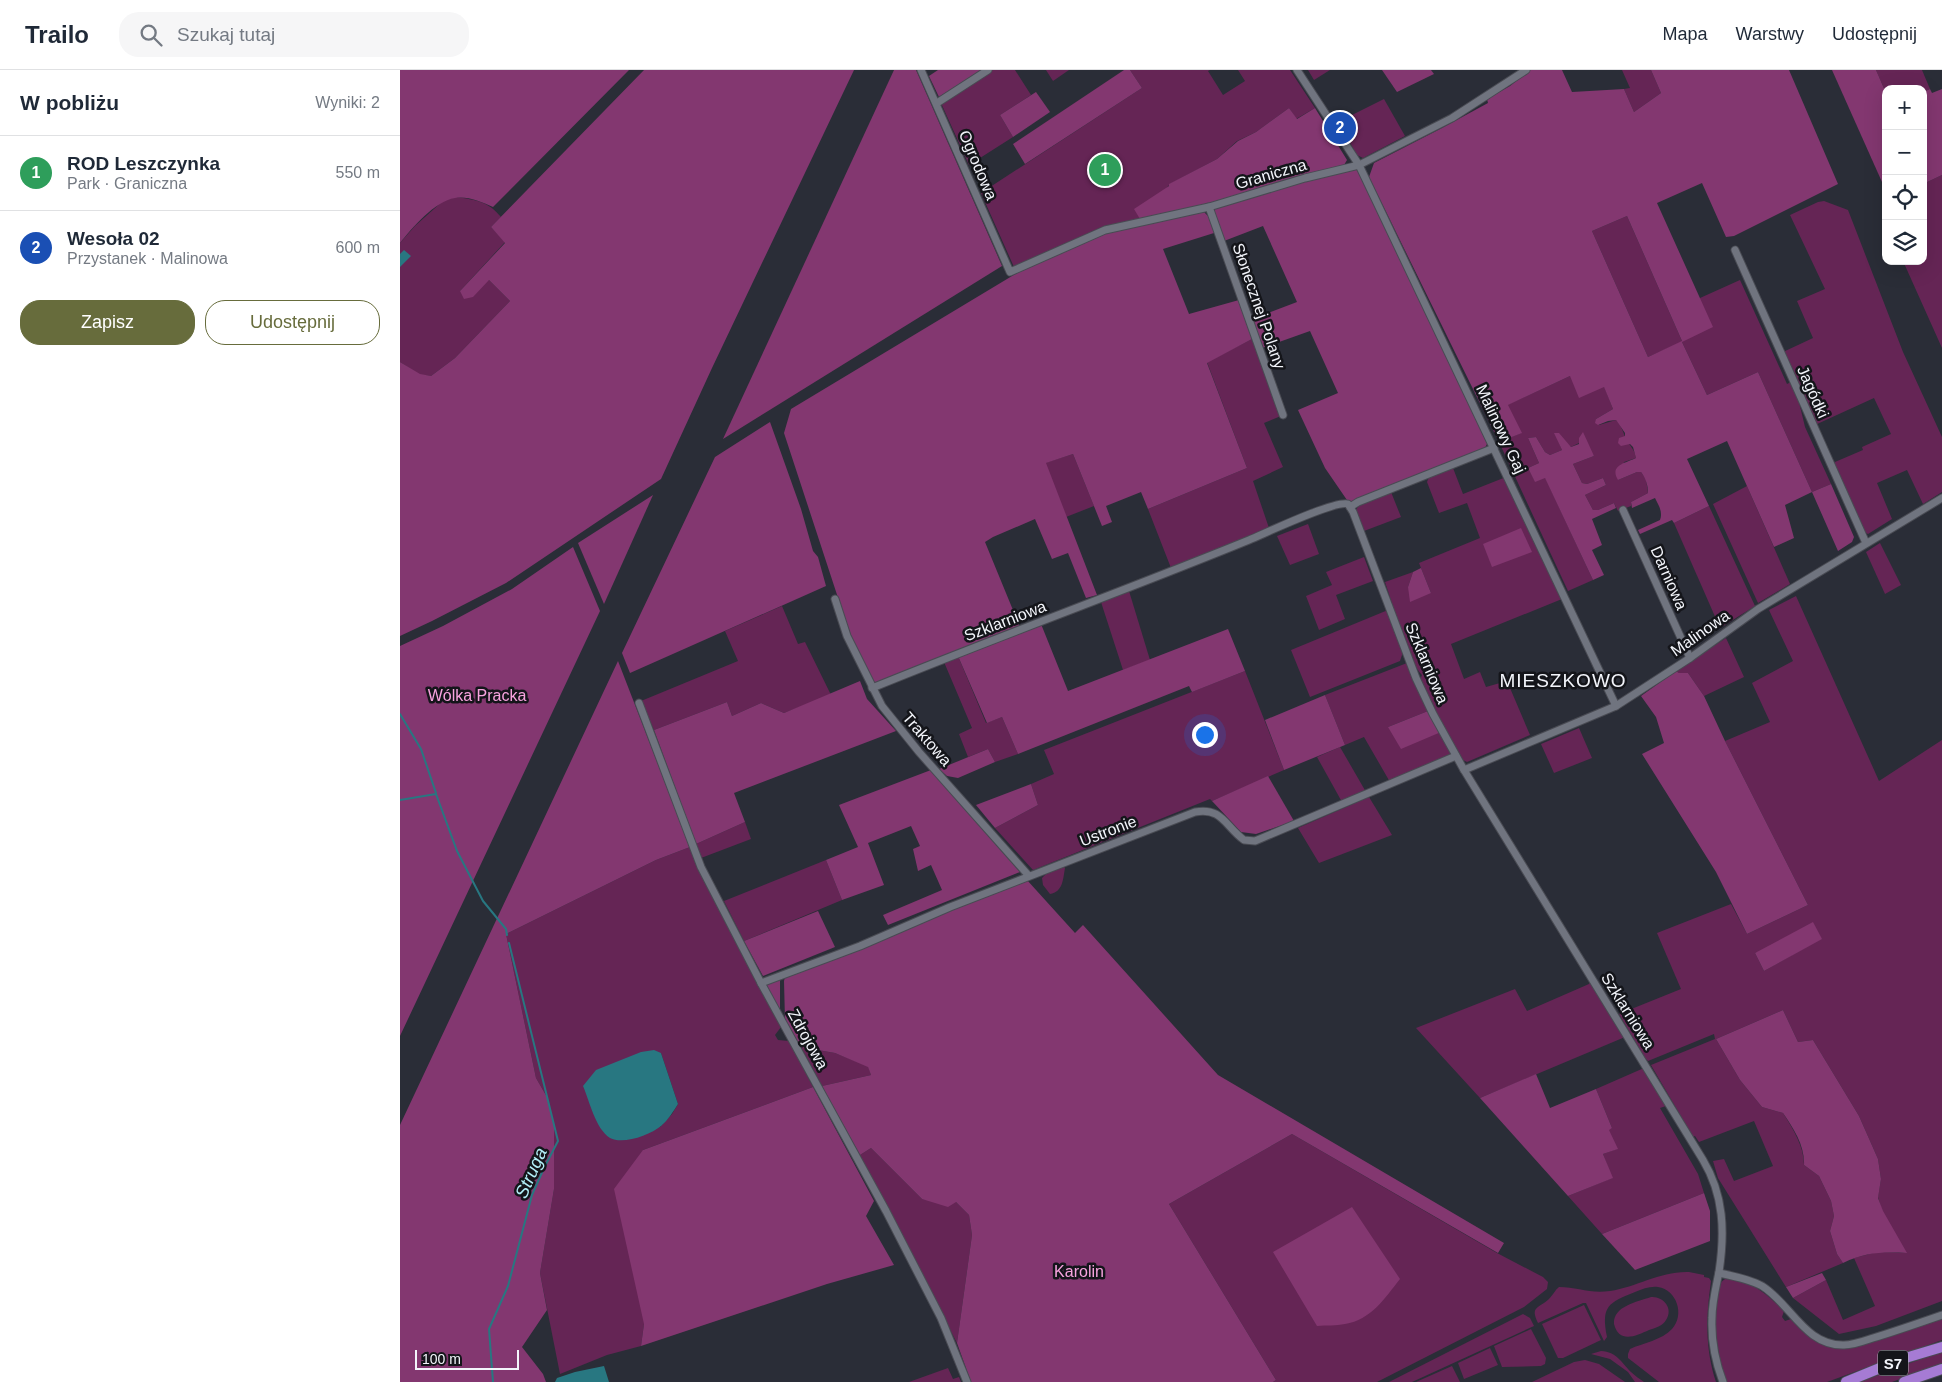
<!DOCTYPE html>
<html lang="pl">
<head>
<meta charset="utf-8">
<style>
  body { margin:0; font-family:Helvetica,sans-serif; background:#f6f6f7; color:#1f2937 }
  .controls { position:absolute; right:15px; top:15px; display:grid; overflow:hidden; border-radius:10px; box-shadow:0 5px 20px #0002 }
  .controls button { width:45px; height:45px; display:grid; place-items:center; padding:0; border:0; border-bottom:1px solid #e0e1e3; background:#fff; color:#1f2937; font:25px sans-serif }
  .scale { position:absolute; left:15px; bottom:12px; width:104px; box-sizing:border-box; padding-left:5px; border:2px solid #f3f5fb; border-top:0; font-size:14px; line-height:18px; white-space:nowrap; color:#f3f5fb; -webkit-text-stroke:4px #14151a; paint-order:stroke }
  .you { position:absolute; left:804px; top:664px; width:18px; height:18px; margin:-12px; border:4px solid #fff; border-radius:50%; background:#1a73e8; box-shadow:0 0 0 8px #1a73e833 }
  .badge { display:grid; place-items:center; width:32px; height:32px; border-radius:50%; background:#676c3c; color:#fff; font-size:16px; font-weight:700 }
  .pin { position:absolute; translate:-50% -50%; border:2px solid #fff; box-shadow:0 1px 5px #0006 }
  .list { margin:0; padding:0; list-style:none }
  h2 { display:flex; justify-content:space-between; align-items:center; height:65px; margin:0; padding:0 20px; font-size:21px }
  h2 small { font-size:16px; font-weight:400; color:#747a83 }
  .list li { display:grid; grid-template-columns:32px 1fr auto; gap:15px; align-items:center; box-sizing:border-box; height:75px; padding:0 20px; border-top:1px solid #e0e1e3 }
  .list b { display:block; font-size:19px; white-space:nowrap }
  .list p { margin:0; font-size:16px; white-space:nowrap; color:#747a83 }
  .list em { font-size:16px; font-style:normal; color:#747a83 }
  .actions { display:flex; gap:10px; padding:15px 20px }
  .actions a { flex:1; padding:11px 0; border:1px solid #676c3c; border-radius:20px; text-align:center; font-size:18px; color:#676c3c }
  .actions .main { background:#676c3c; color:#fff }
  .icon { flex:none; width:28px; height:28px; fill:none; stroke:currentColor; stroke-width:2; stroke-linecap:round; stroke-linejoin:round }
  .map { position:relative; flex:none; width:1542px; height:1312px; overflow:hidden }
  header { display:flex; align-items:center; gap:30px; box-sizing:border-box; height:70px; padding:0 25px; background:#fff; border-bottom:1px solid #e0e1e3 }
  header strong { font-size:24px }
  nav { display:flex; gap:28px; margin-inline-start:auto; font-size:18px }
  .search { width:350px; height:45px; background:#f6f6f7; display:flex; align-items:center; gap:12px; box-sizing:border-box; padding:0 18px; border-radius:20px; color:#747a83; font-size:19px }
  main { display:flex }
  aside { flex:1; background:#fff }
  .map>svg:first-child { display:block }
</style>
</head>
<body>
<header>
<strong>Trailo</strong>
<div class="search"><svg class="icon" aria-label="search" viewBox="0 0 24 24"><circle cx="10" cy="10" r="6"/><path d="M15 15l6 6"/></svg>Szukaj tutaj</div>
<nav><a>Mapa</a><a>Warstwy</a><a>Udostępnij</a></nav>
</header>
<main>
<aside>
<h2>W pobliżu<small>Wyniki: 2</small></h2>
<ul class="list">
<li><span class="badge" style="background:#2e9e5b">1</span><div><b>ROD Leszczynka</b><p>Park · Graniczna</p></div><em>550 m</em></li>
<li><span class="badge" style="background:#1a4fb4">2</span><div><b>Wesoła 02</b><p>Przystanek · Malinowa</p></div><em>600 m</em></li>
</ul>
<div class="actions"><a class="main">Zapisz</a><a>Udostępnij</a></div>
</aside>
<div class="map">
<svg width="1542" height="1312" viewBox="0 0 1542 1312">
  <rect width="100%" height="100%" fill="#2a2d37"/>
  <g fill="#652555" fill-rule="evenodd">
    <path d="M592,0H615L631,25L600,45L613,67L569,95L541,33Z"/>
    <path d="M646,0H669L653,11Z"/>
    <path d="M730,0H810L808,1L823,25L845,11L838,0H890L915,38L896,49L889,38L856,62L837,71L817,89L770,114L740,149L699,159L614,197L581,123L742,18Z"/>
    <path d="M908,0H930L914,10Z"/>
    <path d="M1222,0H1251L1261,23L1234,42L1224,19L1230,18Z"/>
    <path d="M1476,0H1522L1530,19L1523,22V19H1486V23Z"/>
    <path d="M984,29L1005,66L963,88L957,85L938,52Z"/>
    <path d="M1542,105V278L1503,191H1523V114Z"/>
    <path d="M56,127C76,130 88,131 101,147L91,157L105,172L60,221L89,210L110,231L55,288L31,306L20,305L0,292V173L15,156L44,130Z"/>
    <path d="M1424,131L1448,140L1503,282L1542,367V422L1523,434L1507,400L1477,413L1492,449L1468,464L1463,461L1434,396L1435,392L1463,380L1462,377L1491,364L1474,328L1415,355L1383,282L1413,268L1397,231L1425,219L1390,145L1418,132Z"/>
    <path d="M1227,146L1282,271L1300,228L1340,210L1387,314L1391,312L1398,328L1405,357L1431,414L1412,422L1358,302L1307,325L1282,272L1248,287L1192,161Z"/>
    <path d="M852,269L881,346L864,353L883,397L853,411L869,458L771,498L748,439L847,398L807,292Z"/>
    <path d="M1170,306L1204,316L1213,339L1196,349L1199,355L1216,350C1222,357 1223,362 1226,369C1230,376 1235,380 1236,388L1224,392L1218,410L1237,402H1241L1246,409L1248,423L1231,432V436L1218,441L1214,433L1198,440H1193L1185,425L1206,415L1203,408L1187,414L1182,413L1173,394L1194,386L1179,368V373L1171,377L1155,363L1162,380L1150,385L1145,382L1136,367L1128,368L1139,393L1128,398L1135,411L1145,407L1193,510L1168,521L1099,372L1121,363L1107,335Z"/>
    <path d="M673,384L694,436L666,447L645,393Z"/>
    <path d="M1053,398L1063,424L1106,407L1162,529L1051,574L1064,609L1080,602L1086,617L1107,611L1130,665L1067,692L1063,690L1033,639L1020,610L1022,605C1008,591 993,535 985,512L1013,502L1008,517L1031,523L1019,493L1080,468L1067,433L1039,443L1027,412L1029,407Z"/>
    <path d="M1347,416L1390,514L1358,533L1313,434Z"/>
    <path d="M991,422L1001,447L964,461L956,440L959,435Z"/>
    <path d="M1309,436L1355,536L1320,558L1274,453Z"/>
    <path d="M908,454L919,484L890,495L877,466Z"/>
    <path d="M1480,473L1501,515L1485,524L1466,482Z"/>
    <path d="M964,487L973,511L936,525L945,549L919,560L906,526L932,515L926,502Z"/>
    <path d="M729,521L750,590L723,600L701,532Z"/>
    <path d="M1396,526L1479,711L1542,670V1231L1476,1256L1439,1264L1393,1228L1426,1210L1443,1250L1475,1236L1454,1188L1477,1182L1506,1183L1482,1141L1478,1127L1481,1109L1478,1089L1459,1046L1413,970L1398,972L1383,940L1316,969L1340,1010L1362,1037L1383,1043C1393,1059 1404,1076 1404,1095L1419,1106L1431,1131L1434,1146L1430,1161L1437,1184L1443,1193L1386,1217L1318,1108L1313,1091L1324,1089L1334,1111L1373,1096L1354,1051L1299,1072L1295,1066L1293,1067L1251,995L1315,969L1314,964L1248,991L1244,987L1219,944L1281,919L1257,863L1331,834L1347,864L1408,835L1325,671L1370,652L1352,613L1393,591L1369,540ZM1422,868L1364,901L1355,883Z"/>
    <path d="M382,536L398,574L405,572L431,625L384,643L361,633L332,646L327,632L254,660L241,631L338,591L325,561Z"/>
    <path d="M988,540L1003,582L1000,591L910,627L891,580Z"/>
    <path d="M1326,568L1344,607L1304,626L1288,603H1279L1276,601Z"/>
    <path d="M558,586L586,653L602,647L618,684L595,692L588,679L568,687L559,664L572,658L544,592Z"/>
    <path d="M1007,593L1028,641L988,657L1041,662L1050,678V685L990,712L964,667L945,675L925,625Z"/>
    <path d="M845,601L884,700L812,731L810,729L633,800L595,758L638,735L631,714L654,704L644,680Z"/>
    <path d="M1179,658L1192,688L1154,703L1141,674Z"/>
    <path d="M940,677L966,722L942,732L917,687Z"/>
    <path d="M969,727L992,765L919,793L898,758Z"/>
    <path d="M345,752L351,769L301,788L296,774Z"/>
    <path d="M290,777L381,957L375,965L378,970L389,971L413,1017L243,1080L244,1254L241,1276L207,1285L160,1304L140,1203L154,1119L147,1027L136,1008L106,864L256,790ZM261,983L278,1034L272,1044L260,1057Z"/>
    <path d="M426,790L442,830L344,871L324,831Z"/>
    <path d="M663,796L665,798C663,809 663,822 650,824L643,815L642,808L647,803Z"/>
    <path d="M1191,911L1225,967L1080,1028L1016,958L1115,919L1127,941L1189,914Z"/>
    <path d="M401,977L435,983L468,996L471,1005L422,1016Z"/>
    <path d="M1244,998L1266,1036L1260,1038L1298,1104L1304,1123L1202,1164L1168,1126L1212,1108L1203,1084L1217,1079L1208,1059L1212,1058L1196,1019Z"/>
    <path d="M892,1064L1097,1183L1143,1207L1148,1212L1147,1219L1124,1237L977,1312H873L876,1310L769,1134Z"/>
    <path d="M471,1078L522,1129L556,1132L569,1145L572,1165L557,1273L460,1085Z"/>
    <path d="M1289,1202L1304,1205V1207L1309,1208L1311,1211C1306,1247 1305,1278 1316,1312H1259L1228,1288V1284L1230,1279C1243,1273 1262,1270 1272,1259C1285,1245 1277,1220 1258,1217C1250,1216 1243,1219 1235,1222C1208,1233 1201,1236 1207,1267L1204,1271L1186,1233H1183L1138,1253C1130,1236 1138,1239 1149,1229C1153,1225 1155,1220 1159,1217C1177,1217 1190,1224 1210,1221C1237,1217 1260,1201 1289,1202Z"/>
    <path d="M1325,1209C1350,1209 1368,1225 1384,1241L1382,1247L1385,1251L1391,1249C1408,1266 1421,1277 1445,1278L1542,1248V1270L1427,1312H1326C1319,1293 1305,1221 1325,1209Z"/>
    <path d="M1251,1227C1263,1226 1274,1238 1266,1250C1263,1256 1255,1258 1249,1260C1236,1266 1219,1274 1214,1254C1213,1236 1237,1232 1251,1227Z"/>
    <path d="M1184,1235L1201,1270L1163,1288H1158L1142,1254Z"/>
    <path d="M1123,1244L1130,1248L1134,1256L1012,1312H989Z"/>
    <path d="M1131,1259L1146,1288L1145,1294L1141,1296L1102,1297L1094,1276Z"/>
    <path d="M1090,1278L1098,1295L1064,1309L1058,1293Z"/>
    <path d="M1201,1281C1217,1282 1221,1292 1231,1302C1235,1306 1240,1309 1244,1312H1235L1228,1302L1210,1289L1191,1284Z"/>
    <path d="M1542,1281V1293L1492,1312H1460Z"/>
    <path d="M1185,1290L1199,1294L1225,1312H1132L1174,1292Z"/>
    <path d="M1052,1296L1060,1312H1016Z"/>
    <path d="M548,1298L553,1309L559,1307L561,1312H509Z"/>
  </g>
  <g fill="#833770" fill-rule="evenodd">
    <path d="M0,0H229L93,137C81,132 68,126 55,128C35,131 12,158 0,173Z"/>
    <path d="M244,0H454L312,298L261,409L106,513L32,551L0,566V292L20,304L31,306L55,288L110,231L89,210L73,227L64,229L60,221L105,173L91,157Z"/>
    <path d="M494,0H516L602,196L323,369Z"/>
    <path d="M538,0H581L539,27L529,6Z"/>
    <path d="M724,0H730L742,18L625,94L613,74Z"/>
    <path d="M982,0H1031L1034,4L997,22Z"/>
    <path d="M1130,0H1162L1172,22L1224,19L1234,42L1261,23L1251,0H1389L1438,114L1334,166L1326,167L1302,113L1257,133L1313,257L1282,272L1307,325L1358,302L1412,422L1431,414L1454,467L1452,472L1438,481L1412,422L1385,435L1394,468L1374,477L1327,371L1287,389L1309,436L1274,453L1272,450L1240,464L1238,460L1260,450C1263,442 1259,436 1255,428L1232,438L1231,432L1248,423C1248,415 1246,409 1241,402H1237L1218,410C1209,395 1226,393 1236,388L1233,377L1230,374L1221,376L1218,373L1219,368L1225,366V363L1216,350L1208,351L1198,355L1195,353L1196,349L1213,339L1204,317L1179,328L1170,306L1108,335L1122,363L1099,372L969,107L974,93L1042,58L1088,33L1087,29L1110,16ZM1227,146L1282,271L1248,287L1192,161Z"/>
    <path d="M1432,0H1476L1486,23V121Z"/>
    <path d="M1530,19L1532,23L1542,19V105L1523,114V22Z"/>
    <path d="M636,22L650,42L613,67L600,45Z"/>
    <path d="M889,38L897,49L915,38L947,90L944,95L833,128L740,149L734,139L769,116V114L817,89L838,71L856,62Z"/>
    <path d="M957,99L1088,372L1084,380L949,433L925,398L898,340L938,323L910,261L862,278L852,249L897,232L863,156L824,171L814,143L815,139L896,112Z"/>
    <path d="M804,142L809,147L814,163L763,179L789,244L839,230L852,269L807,293L847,398L748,439L741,422L706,436L712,452L702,456L673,384L646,393L697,525L686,528L668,483L652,489L635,449L593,467L585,472L620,557L478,614L473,613L456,579L443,543L384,363L391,339L617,203L703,164Z"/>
    <path d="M370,352L401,439L413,481L418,487L426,516L230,603L222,583L315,387Z"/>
    <path d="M1183,362L1194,386L1173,394L1182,413L1187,414L1203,408L1206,415L1185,425L1193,440H1198L1214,433L1216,438L1192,449L1202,475L1192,480L1204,505L1193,510L1145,408L1135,412L1128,398L1139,393L1128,368L1136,367L1145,382L1150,385L1162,380L1154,363H1159L1171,377L1179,374V368Z"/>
    <path d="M253,425L204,534L178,473Z"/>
    <path d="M1121,458L1132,482L1092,497L1083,474Z"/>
    <path d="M173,477L200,541L0,966V576L43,556L112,519Z"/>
    <path d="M1021,498L1031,523L1010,532L1008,517L1013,502Z"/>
    <path d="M641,554L668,621L828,559L845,601L792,622L789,616L618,684L602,647L587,653L558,586Z"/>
    <path d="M218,591L290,777L256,790L106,864L136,1008L147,1027L154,1054V1119L140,1203L147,1240L122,1277L143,1304L146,1312H0V1055Z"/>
    <path d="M1276,601L1279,603H1288L1304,626L1325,671L1408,835L1347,864L1316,802L1242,684L1264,673L1256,647L1241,626Z"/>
    <path d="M460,611L467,629L496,661L334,723L345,752L296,774L254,660L327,632L332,646L361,633L384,643Z"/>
    <path d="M925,625L945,675L884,700L865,650Z"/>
    <path d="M1028,641L1041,662L1001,679L988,657Z"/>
    <path d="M588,679L595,692L558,708L547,706L539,699Z"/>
    <path d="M531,700L620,802L488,855L483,845L542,820L531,795L518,801L513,779L520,776L511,756L468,773L484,815L442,830L426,790L458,777L439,735Z"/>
    <path d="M868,706L894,751L856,764L841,762L812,731Z"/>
    <path d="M631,714L638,735L595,758L576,735Z"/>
    <path d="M627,810L675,863L683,855L818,1005L1104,1173L1098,1183L892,1064L769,1134L876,1310L873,1312H571L557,1273L572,1165L569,1145L556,1132L548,1137L522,1129L471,1078L460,1085L422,1016L471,1005L468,997L435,983L401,977L385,950L384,911L385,907Z"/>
    <path d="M418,841L435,877L363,906L344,871Z"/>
    <path d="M1413,852L1422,869L1364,901L1355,883Z"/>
    <path d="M380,908V944L364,915Z"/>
    <path d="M1383,940L1398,972L1413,970L1459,1046L1478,1089L1481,1109L1478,1128L1483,1141L1507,1183C1482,1182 1466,1182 1443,1193L1437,1184L1430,1161L1434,1146L1431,1131L1419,1106L1404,1095C1405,1076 1394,1059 1383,1043L1362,1037L1340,1010L1316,969Z"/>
    <path d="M1136,1004L1150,1038L1196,1019L1212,1058L1209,1060L1218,1079L1203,1084L1213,1108L1168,1126L1080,1028Z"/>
    <path d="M413,1017L474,1131L466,1146L494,1195L427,1214L241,1276L244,1254L214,1119L243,1080Z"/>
    <path d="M1304,1123L1310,1141V1171L1235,1200L1202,1164Z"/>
    <path d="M952,1137L1000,1209C985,1228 971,1250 945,1254C936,1256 926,1255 917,1256L873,1182Z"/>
    <path d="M1422,1203L1426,1210L1393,1228L1386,1217Z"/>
  </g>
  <g fill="#287781">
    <path d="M4,180L11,186L0,197V184Z"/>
    <path d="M254,980L261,983L278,1034C273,1042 268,1050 261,1056C250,1065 223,1075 210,1068C195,1058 190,1032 183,1016L196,1000L241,982Z"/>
    <path d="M204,1296L209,1312H155L157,1308L175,1302Z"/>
  </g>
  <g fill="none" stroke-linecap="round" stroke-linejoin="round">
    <g stroke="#287781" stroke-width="2">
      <path d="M0,644L21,679L36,723"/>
      <path d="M0,730L36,724L57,781L83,831L106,859L107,865"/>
      <path d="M93,1312L89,1259L108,1216L132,1125L144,1098L158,1071L109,873"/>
    </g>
    <g stroke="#494b53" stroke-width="9">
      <g id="minor">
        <path d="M521,0L610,202L705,160L809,137L905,108L959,95L1052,48L1126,0"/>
        <path d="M897,0L959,95L1216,636"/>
        <path d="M537,33L588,0"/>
        <path d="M809,137L883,345"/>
        <path d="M1335,180L1466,473"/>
        <path d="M950,437L958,432L1094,378"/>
        <path d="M1223,440L1290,588"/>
        <path d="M435,529L447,566L482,636L519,682L629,806"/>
        <path d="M472,618C597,567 724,521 849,470C866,463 935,430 948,434L953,442L1016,608L1033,644L1064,700L1303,1090C1324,1125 1325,1162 1319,1202C1316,1217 1312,1232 1312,1248C1311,1270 1315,1291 1323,1312"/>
        <path d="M239,633L301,797L361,913L486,1141L541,1248L567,1312"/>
        <path d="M1064,700L1216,636L1290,588L1358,539L1542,428"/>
        <path d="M361,913L460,876L550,837L795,742C822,737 825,756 844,770L855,771L1056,686"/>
        <path d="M1319,1203C1333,1206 1349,1209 1362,1216C1391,1234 1405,1276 1444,1275C1454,1275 1464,1271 1473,1268C1496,1261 1519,1253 1542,1245"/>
      </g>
    </g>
    <g stroke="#494b53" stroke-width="12">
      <g id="highway">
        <path d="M1446,1312L1502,1289L1542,1277"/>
        <path d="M1504,1312L1542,1299"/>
      </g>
    </g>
    <use href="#minor" stroke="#70747f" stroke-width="7"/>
    <use href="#highway" stroke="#a67bd4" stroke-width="10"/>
  </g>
  <g text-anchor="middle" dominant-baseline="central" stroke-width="5" stroke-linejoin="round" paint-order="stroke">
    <rect fill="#14151a" stroke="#b0b2b8" stroke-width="1" x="1478" y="1280.5" width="30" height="25" rx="4"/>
    <g font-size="15" font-weight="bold" fill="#f3f5fb">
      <text x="1493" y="1293">S7</text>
    </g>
    <g font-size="16" fill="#f3f5fb" stroke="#14151a">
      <text transform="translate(578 95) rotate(67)">Ogrodowa</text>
      <text transform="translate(871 104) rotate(-16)">Graniczna</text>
      <text transform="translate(859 236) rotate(71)">Słonecznej Polany</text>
      <text transform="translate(1413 322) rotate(66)">Jagódki</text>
      <text transform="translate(1101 359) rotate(65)">Malinowy Gaj</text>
      <text transform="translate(1269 508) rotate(66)">Darniowa</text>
      <text transform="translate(605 551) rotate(-21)">Szklarniowa</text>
      <text transform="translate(1300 563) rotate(-35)">Malinowa</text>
      <text transform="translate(1027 593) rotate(67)">Szklarniowa</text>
      <text transform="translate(527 669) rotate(49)">Traktowa</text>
      <text transform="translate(708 761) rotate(-21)">Ustronie</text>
      <text transform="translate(1228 941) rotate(58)">Szklarniowa</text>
      <text transform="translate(408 969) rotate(61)">Zdrojowa</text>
    </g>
    <g font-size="16" fill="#f8a3df" stroke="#14151a">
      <text x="77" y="625">Wólka Pracka</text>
      <text x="679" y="1201">Karolin</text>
    </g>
    <g font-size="18" font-style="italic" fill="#b2eff8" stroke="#14151a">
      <text transform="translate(131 1103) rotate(-66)">Struga</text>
    </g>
    <g font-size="19" letter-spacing="1" fill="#f3f5fb" stroke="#14151a">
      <text x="1163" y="610">MIESZKOWO</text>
    </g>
  </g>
</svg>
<div class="controls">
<button>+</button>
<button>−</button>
<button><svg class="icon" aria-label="locate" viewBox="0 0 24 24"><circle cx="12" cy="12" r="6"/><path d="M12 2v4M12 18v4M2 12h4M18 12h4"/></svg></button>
<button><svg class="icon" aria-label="layers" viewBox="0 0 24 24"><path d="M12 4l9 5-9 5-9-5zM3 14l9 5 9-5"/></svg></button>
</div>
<div class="scale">100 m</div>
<div class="you"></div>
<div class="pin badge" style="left:705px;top:100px;background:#2e9e5b">1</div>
<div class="pin badge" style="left:940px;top:58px;background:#1a4fb4">2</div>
</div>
</main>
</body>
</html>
